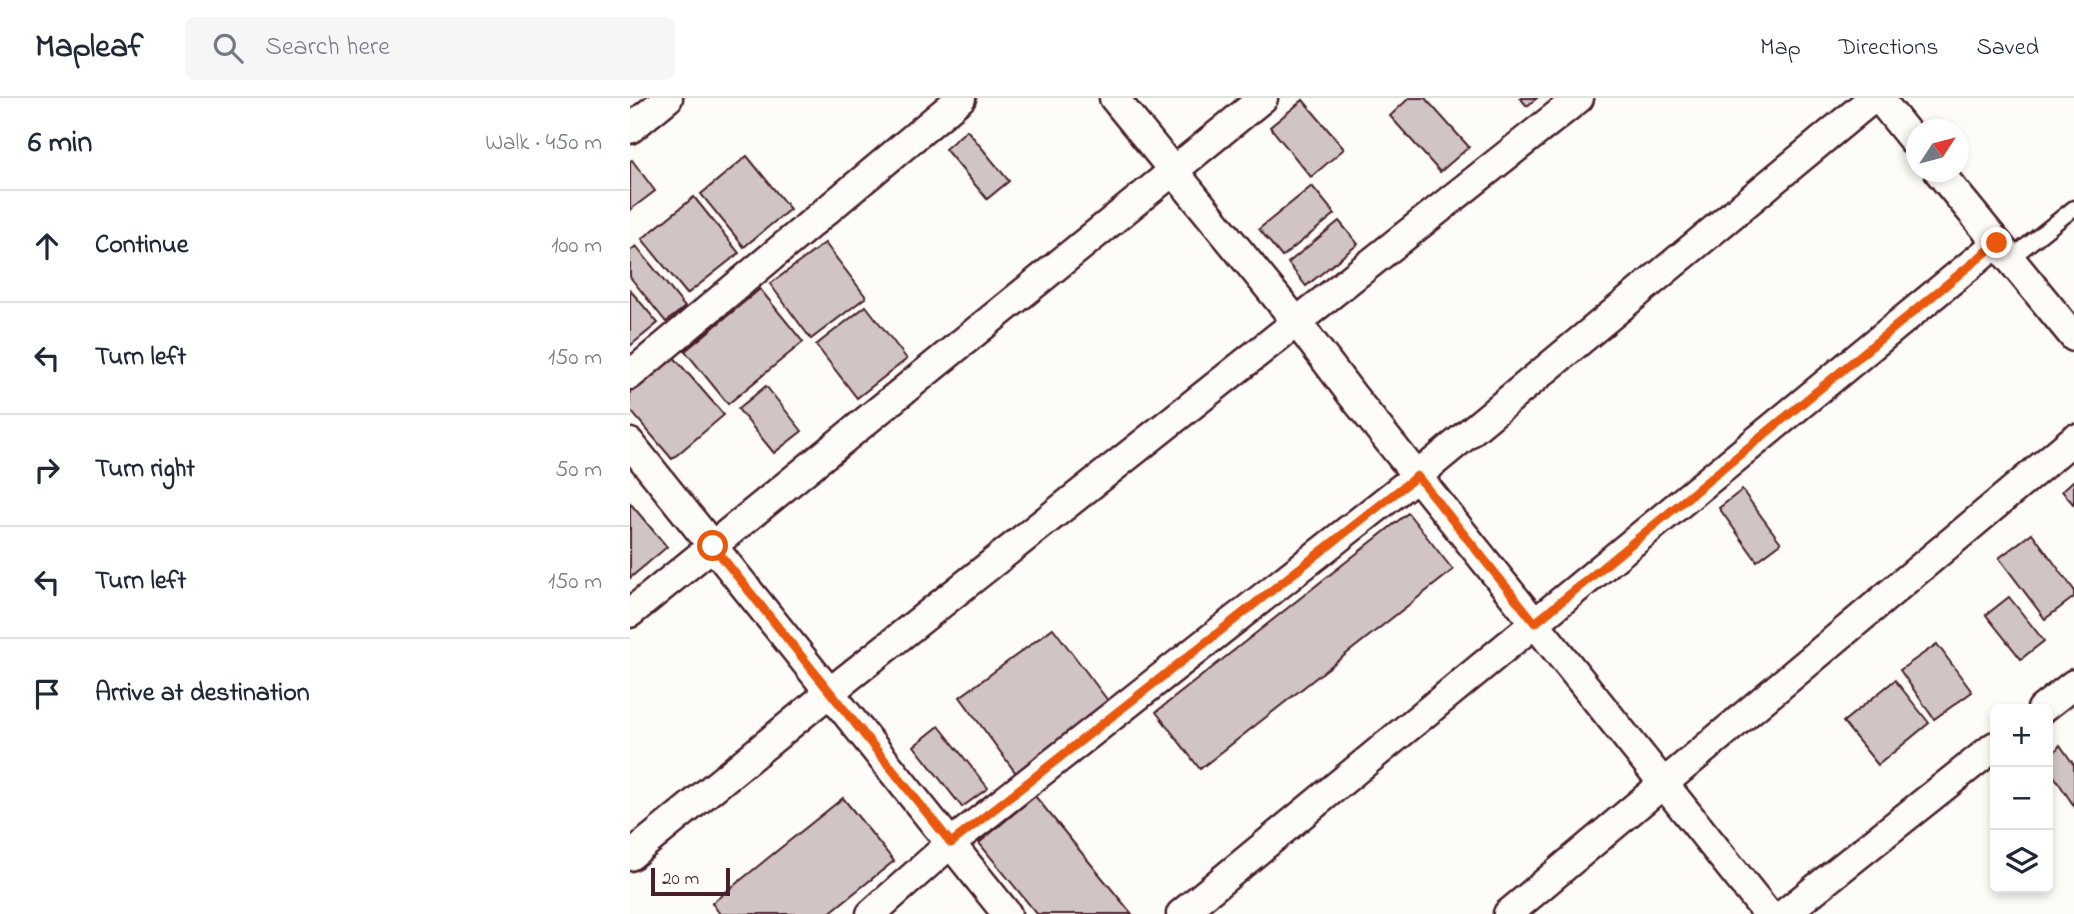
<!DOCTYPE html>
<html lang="en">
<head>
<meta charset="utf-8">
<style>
  body { margin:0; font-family:"Indie Flower",sans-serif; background:#f6f6f7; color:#1f2937 }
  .controls { position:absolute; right:21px; bottom:21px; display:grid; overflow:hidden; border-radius:10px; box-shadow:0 4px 10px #0003 }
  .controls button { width:63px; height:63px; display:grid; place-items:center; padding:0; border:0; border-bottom:2px solid #e0e1e3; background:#fff; color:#1f2937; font:35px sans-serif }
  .compass { position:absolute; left:1276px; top:21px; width:63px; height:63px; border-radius:50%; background:#fff; box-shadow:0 4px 10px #0003; rotate:54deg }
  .scale { position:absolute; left:21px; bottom:18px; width:79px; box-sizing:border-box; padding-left:7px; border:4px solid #4a1f2b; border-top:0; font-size:19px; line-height:24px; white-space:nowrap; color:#4a1f2b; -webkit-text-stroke:5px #fdfcf7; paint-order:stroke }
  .stop { position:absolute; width:21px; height:21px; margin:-16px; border:5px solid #ea580c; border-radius:50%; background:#fff }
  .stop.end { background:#ea580c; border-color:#fff; box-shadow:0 2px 7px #0008 }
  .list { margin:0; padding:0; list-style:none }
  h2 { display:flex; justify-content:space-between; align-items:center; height:91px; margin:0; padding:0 28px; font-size:30px }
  h2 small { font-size:23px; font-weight:400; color:#747a83 }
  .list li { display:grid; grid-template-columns:46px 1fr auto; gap:21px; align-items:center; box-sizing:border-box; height:112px; padding:0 28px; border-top:2px solid #e0e1e3 }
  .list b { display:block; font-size:26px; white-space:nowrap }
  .list em { font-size:23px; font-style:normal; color:#747a83 }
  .icon { flex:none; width:38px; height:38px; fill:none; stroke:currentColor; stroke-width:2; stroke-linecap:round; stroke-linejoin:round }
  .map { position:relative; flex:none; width:1444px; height:816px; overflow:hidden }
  header { display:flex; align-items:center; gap:42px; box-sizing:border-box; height:98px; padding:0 35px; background:#fff; border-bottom:2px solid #e0e1e3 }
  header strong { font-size:33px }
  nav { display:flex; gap:38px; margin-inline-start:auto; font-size:24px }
  .search { width:490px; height:63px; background:#f6f6f7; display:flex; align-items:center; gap:18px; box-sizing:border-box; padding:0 24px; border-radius:10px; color:#747a83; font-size:26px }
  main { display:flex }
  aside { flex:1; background:#fff }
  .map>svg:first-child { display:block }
</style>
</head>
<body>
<header>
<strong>Mapleaf</strong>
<div class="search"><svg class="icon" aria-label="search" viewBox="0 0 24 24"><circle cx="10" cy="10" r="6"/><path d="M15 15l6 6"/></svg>Search here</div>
<nav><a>Map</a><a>Directions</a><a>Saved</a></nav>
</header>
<main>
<aside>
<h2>6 min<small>Walk · 450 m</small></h2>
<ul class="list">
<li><svg class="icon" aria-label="ahead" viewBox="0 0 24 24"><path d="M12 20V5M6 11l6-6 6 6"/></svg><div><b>Continue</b></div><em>100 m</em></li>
<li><svg class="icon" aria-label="left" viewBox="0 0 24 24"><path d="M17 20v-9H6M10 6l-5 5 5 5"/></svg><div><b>Turn left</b></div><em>150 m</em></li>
<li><svg class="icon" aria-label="right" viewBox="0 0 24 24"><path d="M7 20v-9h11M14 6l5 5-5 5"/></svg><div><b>Turn right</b></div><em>50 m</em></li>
<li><svg class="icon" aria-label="left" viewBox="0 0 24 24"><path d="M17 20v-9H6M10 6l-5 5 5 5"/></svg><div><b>Turn left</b></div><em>150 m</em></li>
<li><svg class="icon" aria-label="arrive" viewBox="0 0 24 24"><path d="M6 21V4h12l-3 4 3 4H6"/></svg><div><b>Arrive at destination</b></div></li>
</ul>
</aside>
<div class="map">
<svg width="1444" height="816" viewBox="0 0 1444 816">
  <rect width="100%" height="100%" fill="#fdfcf7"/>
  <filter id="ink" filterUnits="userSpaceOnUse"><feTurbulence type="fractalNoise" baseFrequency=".0143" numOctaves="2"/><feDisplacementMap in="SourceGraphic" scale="14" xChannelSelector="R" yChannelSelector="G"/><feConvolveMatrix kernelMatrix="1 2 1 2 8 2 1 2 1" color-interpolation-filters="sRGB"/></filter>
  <g filter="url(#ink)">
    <g fill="#d0c5c4" stroke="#4a1f2b" stroke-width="2">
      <path d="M779,0H795L839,49L810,74L760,18Z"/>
      <path d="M890,0H907L897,8Z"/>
      <path d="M673,2L714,51L681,79L640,29Z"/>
      <path d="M337,32L379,83L357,101L315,51Z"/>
      <path d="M117,58L160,111L114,149L71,96Z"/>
      <path d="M2,62L25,93L0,112V63Z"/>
      <path d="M682,88L705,116L652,159L629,131Z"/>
      <path d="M64,99L109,155L57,196L12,141Z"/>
      <path d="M709,123L728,146L676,188L658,165Z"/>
      <path d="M195,145L236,199L181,241L140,186Z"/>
      <path d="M6,148L55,209L36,224L0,179V153Z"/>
      <path d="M130,191L173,244L98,306L55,253Z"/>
      <path d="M0,192L28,225L0,248Z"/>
      <path d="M236,208L277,261L227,300L186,247Z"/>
      <path d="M42,257L94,317L42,361L0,312V293Z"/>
      <path d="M136,288L172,333L144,355L108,311Z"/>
      <path d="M1444,382V407L1432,393Z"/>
      <path d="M1112,392L1151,445L1127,463L1089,410Z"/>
      <path d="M0,405L37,449L0,480Z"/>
      <path d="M778,415L823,472L570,671L526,614Z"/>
      <path d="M1402,435L1444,492V499L1415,521L1369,460Z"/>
      <path d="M1379,499L1414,543L1391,561L1356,517Z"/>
      <path d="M423,530L482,608L388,678L330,599Z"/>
      <path d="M1307,546L1342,594L1304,621L1270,572Z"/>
      <path d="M1265,582L1299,625L1248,667L1213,624Z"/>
      <path d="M309,628L358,690L332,709L284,648Z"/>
      <path d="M1430,647L1444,667V708L1418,669V663Z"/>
      <path d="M405,698L502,816H407L349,745Z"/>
      <path d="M213,700L264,763L198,816H90L82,805Z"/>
    </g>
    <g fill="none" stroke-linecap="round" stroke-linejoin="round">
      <g stroke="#4a1f2b" stroke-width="19">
        <path id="lane" d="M1380,161L1444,110"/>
      </g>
      <g stroke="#4a1f2b" stroke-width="33">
        <g id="street">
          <path d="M484,0L666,223L722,297L1138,816"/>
          <path d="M1249,0L1286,46"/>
          <path d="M0,31L38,0"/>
          <path d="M1309,74L1444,239"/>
          <path d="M0,277L331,0"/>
          <path d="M0,345L377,816"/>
          <path d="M0,515L633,0"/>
          <path d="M1412,611L1444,586"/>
          <path d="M0,758L200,594L949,0"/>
          <path d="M241,816L321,745L787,378L1243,0"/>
          <path d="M551,816L1367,145"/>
          <path d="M878,816L1444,341"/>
          <path d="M1154,816L1365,648"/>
        </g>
      </g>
      <use href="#lane" stroke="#fdfcf7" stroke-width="14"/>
      <use href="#street" stroke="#fdfcf7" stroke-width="28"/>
    </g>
  </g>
  <g fill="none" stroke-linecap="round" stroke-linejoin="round" filter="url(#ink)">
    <path stroke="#ea580c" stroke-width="9" d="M83,448L321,745L787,378L905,525L1367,145"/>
  </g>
</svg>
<div class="controls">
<button>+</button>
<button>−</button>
<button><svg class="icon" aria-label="layers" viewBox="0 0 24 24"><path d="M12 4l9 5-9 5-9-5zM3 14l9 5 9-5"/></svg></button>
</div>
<svg class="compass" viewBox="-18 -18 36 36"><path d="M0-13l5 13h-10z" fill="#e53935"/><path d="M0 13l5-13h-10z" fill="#747a83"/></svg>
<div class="scale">20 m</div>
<div class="stop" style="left:83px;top:448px"></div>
<div class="stop end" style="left:1367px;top:145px"></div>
</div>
</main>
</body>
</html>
